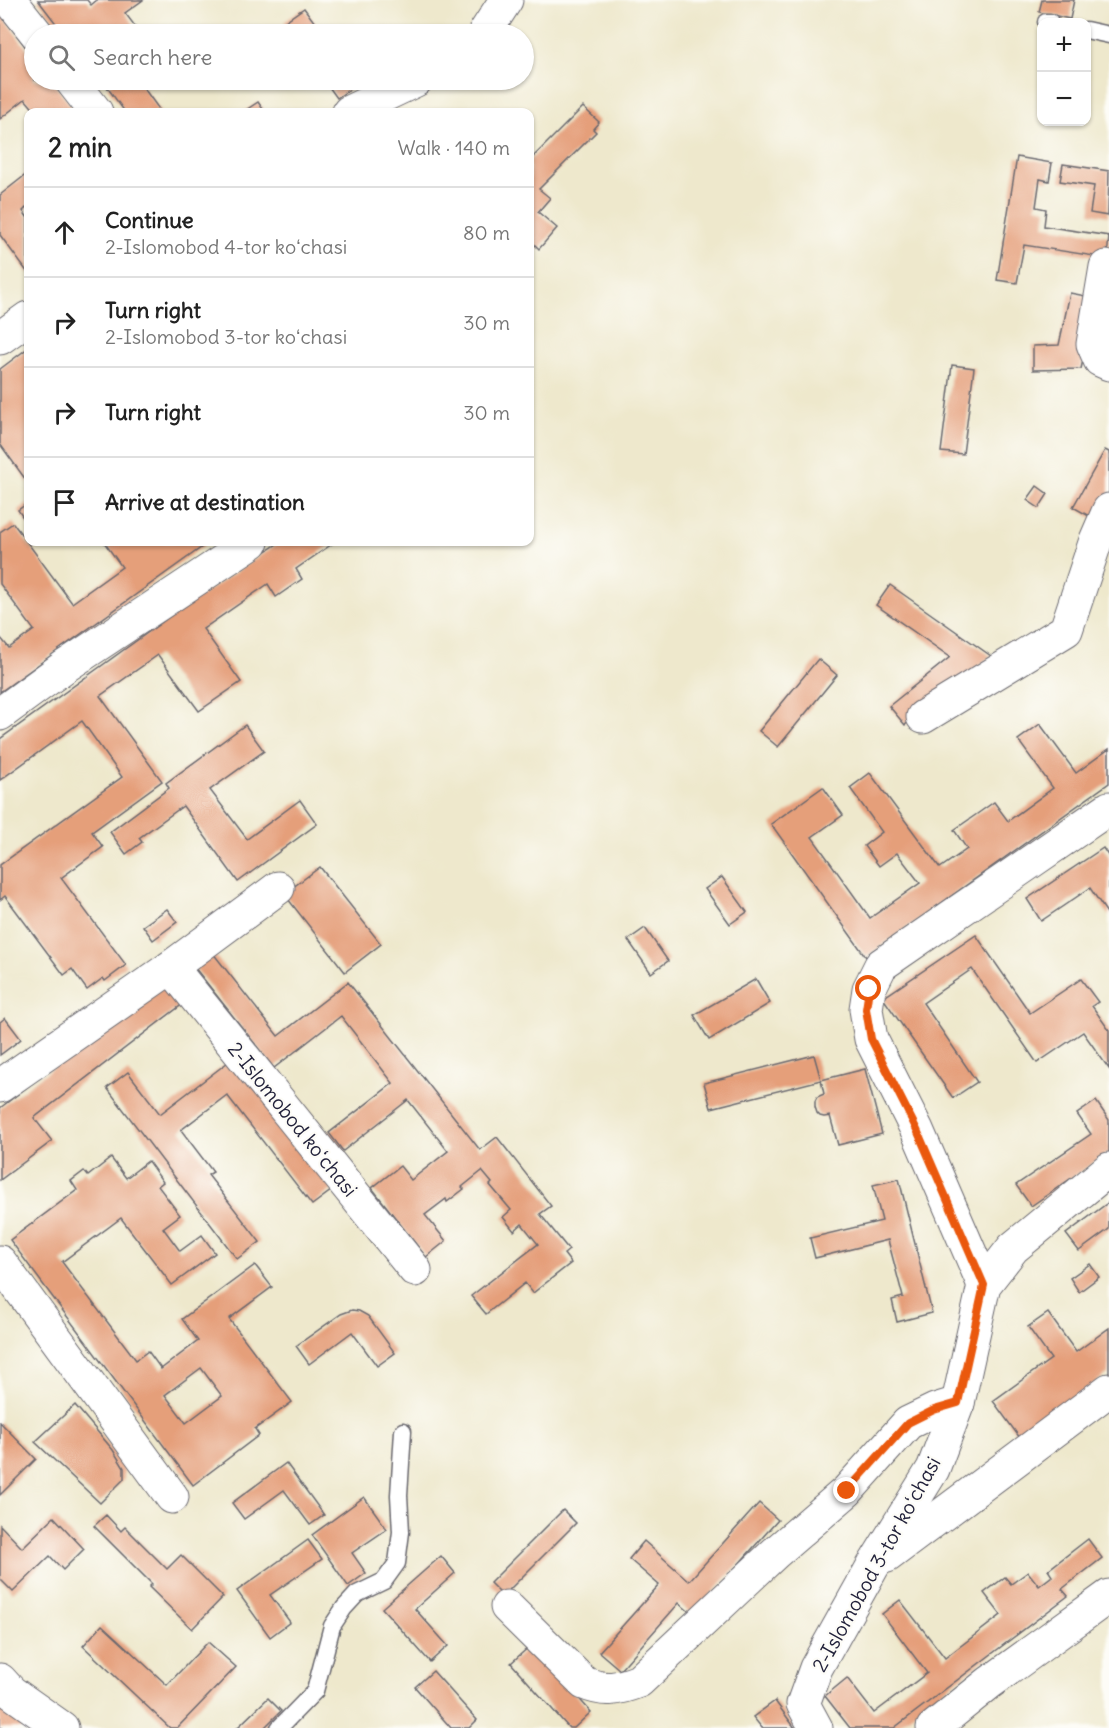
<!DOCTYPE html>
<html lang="en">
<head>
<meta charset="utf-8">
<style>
  body { margin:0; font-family:Delius,sans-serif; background:#f6f6f6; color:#222 }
  .controls { position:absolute; right:18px; top:18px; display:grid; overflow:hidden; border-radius:12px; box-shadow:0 2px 4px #0004 }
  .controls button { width:54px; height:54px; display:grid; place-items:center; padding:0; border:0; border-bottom:2px solid #e0e0e0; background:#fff; color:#222; font:30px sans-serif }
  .stop { position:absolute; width:18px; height:18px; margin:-14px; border:4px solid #ea580c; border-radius:50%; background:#fff }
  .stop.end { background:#ea580c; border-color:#fff; box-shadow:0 2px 6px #0008 }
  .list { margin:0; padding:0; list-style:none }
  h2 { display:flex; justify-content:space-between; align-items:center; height:78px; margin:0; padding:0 24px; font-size:26px }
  h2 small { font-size:20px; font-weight:400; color:#767676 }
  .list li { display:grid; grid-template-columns:39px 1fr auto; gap:18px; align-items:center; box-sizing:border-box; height:90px; padding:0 24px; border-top:2px solid #e0e0e0 }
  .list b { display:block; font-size:22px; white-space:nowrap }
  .list p { margin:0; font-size:20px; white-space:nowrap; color:#767676 }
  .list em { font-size:20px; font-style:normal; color:#767676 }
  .icon { flex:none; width:33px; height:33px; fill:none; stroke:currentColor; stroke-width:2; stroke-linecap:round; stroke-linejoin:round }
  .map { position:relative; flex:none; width:1109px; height:1728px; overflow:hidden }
  .search { position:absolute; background:#fff; box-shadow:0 2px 4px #0004; left:24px; top:24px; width:510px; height:66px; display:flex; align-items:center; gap:15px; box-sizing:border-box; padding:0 21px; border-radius:33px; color:#767676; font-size:22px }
  .panel { position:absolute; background:#fff; box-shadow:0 2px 4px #0004; left:24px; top:108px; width:510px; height:438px; border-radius:12px }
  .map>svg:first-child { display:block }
</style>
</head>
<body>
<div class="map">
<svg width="1109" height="1728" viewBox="0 0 1109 1728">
  <rect width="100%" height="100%" fill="#fdfcf7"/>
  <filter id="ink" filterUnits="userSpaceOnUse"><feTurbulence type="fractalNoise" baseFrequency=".0167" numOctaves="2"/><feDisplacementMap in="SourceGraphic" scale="12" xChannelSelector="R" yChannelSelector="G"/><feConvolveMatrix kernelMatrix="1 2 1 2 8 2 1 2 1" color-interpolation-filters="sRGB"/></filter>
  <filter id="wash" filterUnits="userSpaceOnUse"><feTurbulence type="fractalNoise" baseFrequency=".008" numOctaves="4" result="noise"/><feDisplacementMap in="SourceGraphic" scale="24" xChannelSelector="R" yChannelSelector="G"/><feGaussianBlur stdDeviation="1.35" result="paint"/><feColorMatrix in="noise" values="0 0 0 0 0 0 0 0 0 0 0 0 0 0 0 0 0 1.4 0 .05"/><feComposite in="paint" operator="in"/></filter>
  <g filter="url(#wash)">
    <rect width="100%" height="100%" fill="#eee8cc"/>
    <g id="blocks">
      <g fill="#e59f7a" fill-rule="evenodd">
        <path d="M38,0H87L91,5L97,0H143L125,13L141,34H64Z"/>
        <path d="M1042,0H1074L1070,19L1039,12Z"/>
        <path d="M304,8L323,34H293L284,22Z"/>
        <path d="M0,13L34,58V80H51L76,112H36L25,99L0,119Z"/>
        <path d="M117,80H138L161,112H125L107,87Z"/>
        <path d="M324,80H354L357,84L337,98Z"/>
        <path d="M258,102L265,112H243Z"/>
        <path d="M583,107L599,122L593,129L596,132L539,189L550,198L538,212L557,228L539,249L530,240V160Z"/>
        <path d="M1017,157L1052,163L1049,181L1040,179L1036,207L1046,209L1044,226L1109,236L1107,258L1024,245L1017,283L997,280Z"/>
        <path d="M1063,164L1109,171L1108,216L1090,213L1094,186L1060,181Z"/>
        <path d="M28,173V206L23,211L28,218V273L0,235V195Z"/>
        <path d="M1070,293L1096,298L1081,369L1033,370V346L1059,345Z"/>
        <path d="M28,348V483L0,444V369Z"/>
        <path d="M952,365L974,368L963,454L941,452Z"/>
        <path d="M1105,450L1109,452V496L1096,520L1073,507Z"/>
        <path d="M1037,486L1048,494L1039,508L1027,500Z"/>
        <path d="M28,503V525L18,510Z"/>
        <path d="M13,523L72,603L122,567L104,542H209L0,692V637L9,648L34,630L0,584V532Z"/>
        <path d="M280,542H335L296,569L302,579L276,597L268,584L203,629L241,682L199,711L158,655L100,696L162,781L92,832L103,847L61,878L126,965L105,981L103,978L87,990L72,969L64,975L5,896L0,900V865L122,777L82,721L0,780V739L168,618Z"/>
        <path d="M890,585L991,656L905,725L889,706L950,657L876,605Z"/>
        <path d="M818,659L837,675L778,747L759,731Z"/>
        <path d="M1040,724L1076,773L1109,749V783L866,957L771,824L823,787L843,815L812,837L870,918L920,883L897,853L879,866L864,846L882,832L850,788L870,773L940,868L967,849L954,830L977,814L994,802L1008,821L1053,788L1018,740Z"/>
        <path d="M245,725L264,751L210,790L247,839L300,800L317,824L238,882L183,806L139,838L142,842L126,854L110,832L169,788L166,783Z"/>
        <path d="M1103,848L1109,857V916L1090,888L1041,921L1027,899Z"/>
        <path d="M320,867L381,944L345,972L284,894Z"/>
        <path d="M722,877L747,912L730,924L705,889Z"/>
        <path d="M167,909L177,922L153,940L143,926Z"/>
        <path d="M645,928L668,961L651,973L628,940Z"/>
        <path d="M976,935L1030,1013L1081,979L1098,1002L1092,1006L1109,1030V1069L1083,1032L1037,1063L972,969L923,1003L977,1082L953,1098L883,998Z"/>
        <path d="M209,948L278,1036L348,982L480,1150L497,1137L551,1206L540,1214L569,1250L564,1254L571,1263L533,1293L525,1283L486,1314L471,1296L538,1244L522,1224L514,1231L503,1217L511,1210L490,1185L492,1183L482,1171L462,1187L464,1189L447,1202L446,1199L425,1215L446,1241L426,1257L372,1188L400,1166L411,1180L448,1151L408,1100L343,1151L329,1133L393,1083L341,1016L274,1068L191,963Z"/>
        <path d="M756,979L770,1003L709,1040L694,1015Z"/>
        <path d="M167,980L184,1003L34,1118L52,1141L0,1180V1108Z"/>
        <path d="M5,1018L21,1039L0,1055V1022Z"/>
        <path d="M814,1055L821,1080L711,1108L704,1083Z"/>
        <path d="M236,1056L336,1187L312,1205L227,1095L181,1130L213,1172L208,1175L260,1242L237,1259L107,1088L128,1072L160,1114Z"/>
        <path d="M865,1069L882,1134L838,1145L830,1116L824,1117L820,1116L817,1113L815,1107V1101L817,1097L824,1094L821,1080Z"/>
        <path d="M1096,1101L1109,1120V1152L1031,1206L1016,1185L1091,1134L1077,1114Z"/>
        <path d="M111,1158L126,1178L148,1161L163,1182L158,1186L180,1215L163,1228L180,1251L202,1235L215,1253L172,1285L121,1218L62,1262L136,1360L148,1351L161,1369L198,1341L182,1319L255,1265L272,1287L229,1319L292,1402L255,1429L259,1435L193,1485L10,1240L77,1190L71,1181L84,1171L88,1176ZM201,1368L222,1396L186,1423L165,1395Z"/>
        <path d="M899,1179L932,1313L897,1322L892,1300L903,1297L888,1240L815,1258L810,1238L882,1221L873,1185Z"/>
        <path d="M1109,1202V1229L1079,1251L1066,1234Z"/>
        <path d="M1090,1264L1099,1277L1079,1292L1070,1278Z"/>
        <path d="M352,1310L359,1311L368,1316L395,1353L377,1366L352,1332L309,1364L296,1346L341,1314Z"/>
        <path d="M1048,1313L1076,1352L1109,1328V1373L1020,1438L993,1401L1051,1359L1028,1327Z"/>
        <path d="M75,1405L113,1450L124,1468V1479L100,1503L35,1442Z"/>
        <path d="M0,1422L36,1459L0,1495Z"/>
        <path d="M286,1463L324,1515L310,1525L284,1490L244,1519L232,1503Z"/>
        <path d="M364,1497L387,1529L352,1553L366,1573L348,1586L312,1535Z"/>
        <path d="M759,1503L778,1520L693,1615L679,1603L620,1670L599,1652L659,1585L629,1559L644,1541L689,1581Z"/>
        <path d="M563,1510L576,1523L503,1596L490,1583Z"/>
        <path d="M106,1515L121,1531L125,1527L167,1569L181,1555L223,1597L192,1629L149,1587L152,1584L94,1526Z"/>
        <path d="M54,1517L84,1549L63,1570L50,1556L13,1592L0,1579V1525L22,1548Z"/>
        <path d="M1088,1539L1102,1558L1062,1589L1068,1596L894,1728H850L825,1696L847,1678L874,1713L927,1673L882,1614L900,1600L945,1658L1001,1615L984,1593L1005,1577L1011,1584L1028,1572L1039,1586L1052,1576L1048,1570Z"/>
        <path d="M308,1540L322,1559L270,1595L290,1622L270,1637L237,1591Z"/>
        <path d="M441,1556L455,1573L415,1609L448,1646L430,1662L382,1608Z"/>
        <path d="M102,1625L167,1685L208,1642L236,1667L177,1728H170L83,1646Z"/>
        <path d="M531,1645L591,1712L574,1728H569L511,1663Z"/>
        <path d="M433,1671L477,1720L469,1728H451L415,1687Z"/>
        <path d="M268,1698L281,1711L264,1728H237Z"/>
        <path d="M775,1701L795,1728H762L753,1717Z"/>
        <path d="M5,1702L36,1728H0V1708Z"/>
      </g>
    </g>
  </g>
  <g filter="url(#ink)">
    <use href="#blocks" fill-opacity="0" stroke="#69676e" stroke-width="1.5"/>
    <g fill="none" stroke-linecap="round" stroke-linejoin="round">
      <g stroke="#69676e" stroke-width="19">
        <g id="service">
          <path d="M1046,22H1050"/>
          <path d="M1086,30L1109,35"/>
          <path d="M279,1728L315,1691L332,1626L344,1608L357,1594L384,1581L397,1563L401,1532L399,1495L403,1431"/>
        </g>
      </g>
      <g stroke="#69676e" stroke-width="35">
        <g id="minor">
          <path d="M10,0L37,34"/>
          <path d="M484,34L506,0"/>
          <path d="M71,80L96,112"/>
          <path d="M349,112L416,80"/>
          <path d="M1106,267L1093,344L1100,360L1109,364"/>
          <path d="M0,338L28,318"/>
          <path d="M0,714L64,667L252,542"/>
          <path d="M923,717L1066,630L1096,540L1109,510"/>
          <path d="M171,967L415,1270"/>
          <path d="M0,1086L171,967L278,888"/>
          <path d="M0,1262L172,1497"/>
          <path d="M984,1285L917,1130L871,1039L866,1009L869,989L881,965L1109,808"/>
          <path d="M887,1556L1109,1390"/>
          <path d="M507,1607L584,1683C605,1692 618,1689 639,1681L775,1553L847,1491L908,1423L935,1410L958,1403"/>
          <path d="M816,1728L803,1704L816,1668L873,1566L933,1469L958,1403L984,1285L1013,1248L1109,1169"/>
        </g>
      </g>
      <g stroke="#69676e" stroke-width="35">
        <g id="tertiary">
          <path d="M0,1680L11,1692L62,1728"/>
          <path d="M933,1728L989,1683L1109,1596"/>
        </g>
      </g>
      <use href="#service" stroke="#fff" stroke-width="16"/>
      <use href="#minor" stroke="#fff" stroke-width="33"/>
      <use href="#tertiary" stroke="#fff" stroke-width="33"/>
    </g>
  </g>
  <g fill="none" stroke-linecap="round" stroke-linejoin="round" filter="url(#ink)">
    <path stroke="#ea580c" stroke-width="8" d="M847,1491L908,1423L934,1410L958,1403L984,1285L917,1130L871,1039L866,1009L869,989"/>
  </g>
  <g text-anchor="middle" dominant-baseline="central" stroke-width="4.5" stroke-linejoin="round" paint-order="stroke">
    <g font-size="20" fill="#22223b" stroke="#fdfcf7">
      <text transform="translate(293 1119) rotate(51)">2-Islomobod koʻchasi</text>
      <text transform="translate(876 1564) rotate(-61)">2-Islomobod 3-tor koʻchasi</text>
    </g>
  </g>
</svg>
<div class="controls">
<button>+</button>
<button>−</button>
</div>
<div class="stop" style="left:869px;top:989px"></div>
<div class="stop end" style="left:847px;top:1491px"></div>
<div class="search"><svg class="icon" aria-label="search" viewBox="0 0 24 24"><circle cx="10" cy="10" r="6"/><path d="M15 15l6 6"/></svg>Search here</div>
<section class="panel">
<h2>2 min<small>Walk · 140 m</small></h2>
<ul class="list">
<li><svg class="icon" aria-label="ahead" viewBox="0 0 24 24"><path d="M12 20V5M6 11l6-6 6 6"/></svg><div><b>Continue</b><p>2-Islomobod 4-tor koʻchasi</p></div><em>80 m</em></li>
<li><svg class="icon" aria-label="right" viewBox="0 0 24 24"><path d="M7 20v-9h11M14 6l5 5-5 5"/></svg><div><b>Turn right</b><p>2-Islomobod 3-tor koʻchasi</p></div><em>30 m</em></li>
<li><svg class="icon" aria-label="right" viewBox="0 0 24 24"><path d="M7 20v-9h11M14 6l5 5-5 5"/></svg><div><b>Turn right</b></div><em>30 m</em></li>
<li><svg class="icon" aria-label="arrive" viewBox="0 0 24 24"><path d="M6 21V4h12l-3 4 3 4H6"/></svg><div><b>Arrive at destination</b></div></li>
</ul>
</section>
</div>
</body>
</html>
